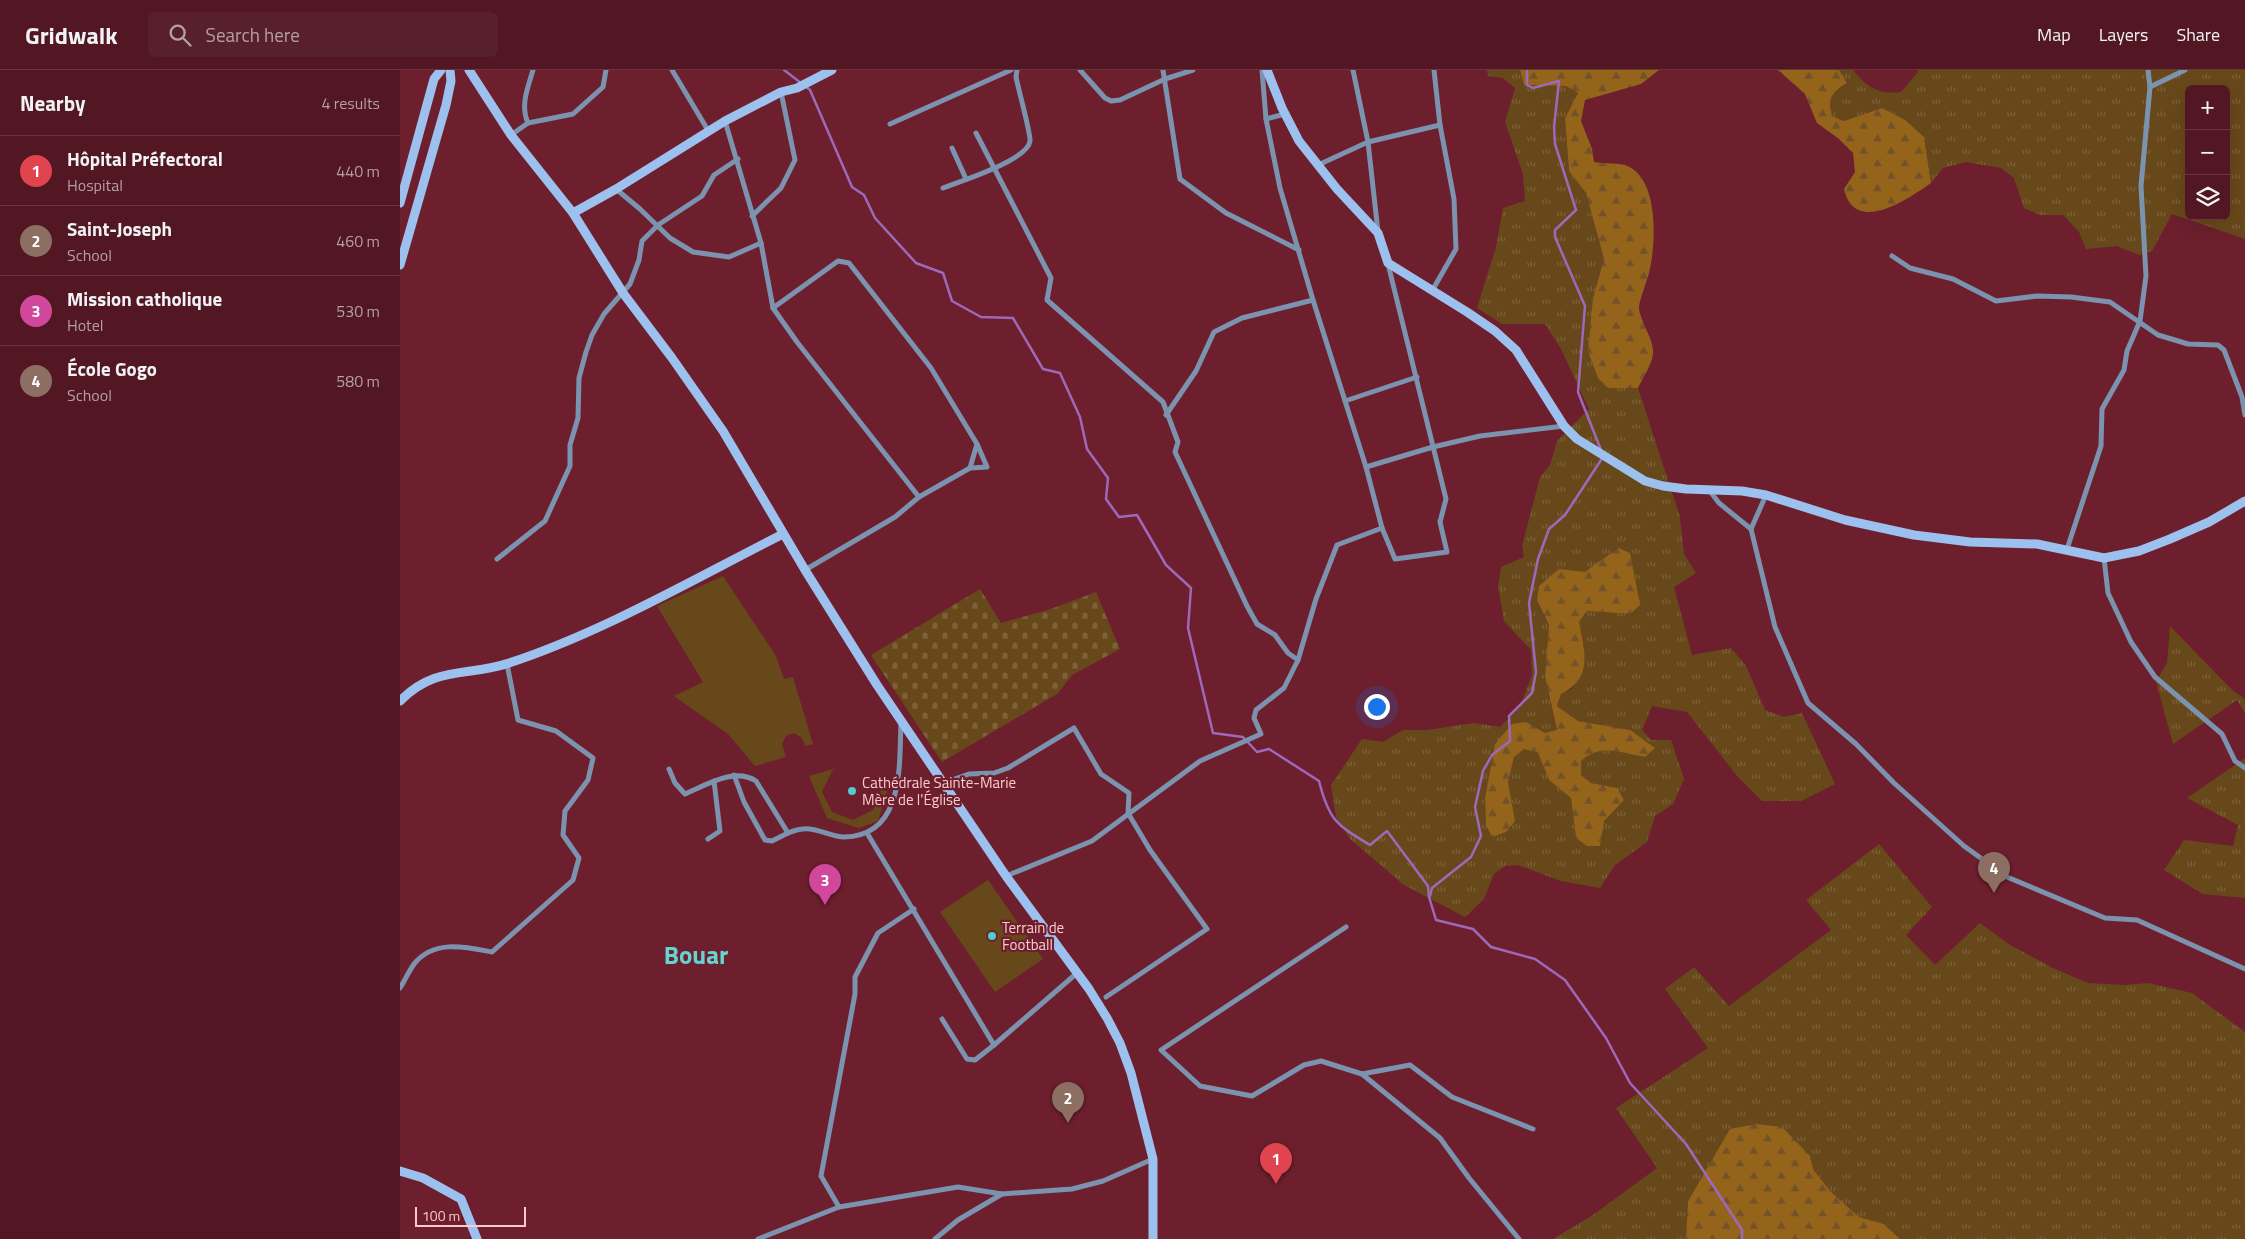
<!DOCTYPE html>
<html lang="en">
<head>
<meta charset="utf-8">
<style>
  body { margin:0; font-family:"Titillium Web",sans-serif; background:#58202a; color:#f1f3f6 }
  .controls { position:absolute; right:15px; top:15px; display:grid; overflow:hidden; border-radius:8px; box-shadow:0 5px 20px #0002 }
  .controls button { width:45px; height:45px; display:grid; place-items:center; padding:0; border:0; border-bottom:1px solid #683640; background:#521722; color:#f1f3f6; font:25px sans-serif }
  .scale { position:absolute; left:15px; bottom:12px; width:111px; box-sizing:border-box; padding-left:5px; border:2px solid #facacd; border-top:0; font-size:14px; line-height:18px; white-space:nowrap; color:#facacd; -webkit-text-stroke:4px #6d1f2e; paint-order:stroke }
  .you { position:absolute; left:976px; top:636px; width:18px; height:18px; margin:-12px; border:4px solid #fff; border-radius:50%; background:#1a73e8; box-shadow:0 0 0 8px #1a73e833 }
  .badge { display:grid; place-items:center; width:32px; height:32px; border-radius:50%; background:#d6ab8b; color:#fff; font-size:16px; font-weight:700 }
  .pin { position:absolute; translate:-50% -41px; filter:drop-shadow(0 1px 2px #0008) }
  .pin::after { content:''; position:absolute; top:26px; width:18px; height:15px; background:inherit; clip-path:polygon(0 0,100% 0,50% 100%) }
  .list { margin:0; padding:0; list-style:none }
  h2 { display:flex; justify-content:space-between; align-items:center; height:65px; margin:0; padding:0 20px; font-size:21px }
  h2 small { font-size:16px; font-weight:400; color:#b59fa5 }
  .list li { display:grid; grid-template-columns:32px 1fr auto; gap:15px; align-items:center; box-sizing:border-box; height:70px; padding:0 20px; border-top:1px solid #683640 }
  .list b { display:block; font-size:19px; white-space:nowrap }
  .list p { margin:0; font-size:16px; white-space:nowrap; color:#b59fa5 }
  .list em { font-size:16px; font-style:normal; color:#b59fa5 }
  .icon { flex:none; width:28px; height:28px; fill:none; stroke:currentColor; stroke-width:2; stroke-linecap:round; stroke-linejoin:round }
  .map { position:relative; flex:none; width:1845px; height:1169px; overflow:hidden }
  header { display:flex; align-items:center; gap:30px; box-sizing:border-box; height:70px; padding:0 25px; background:#521722; border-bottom:1px solid #683640 }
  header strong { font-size:24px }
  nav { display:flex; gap:28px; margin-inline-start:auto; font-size:18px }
  .search { width:350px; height:45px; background:#58202a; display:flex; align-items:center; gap:12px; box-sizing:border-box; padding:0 18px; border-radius:8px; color:#b59fa5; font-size:19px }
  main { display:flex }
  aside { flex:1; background:#521722 }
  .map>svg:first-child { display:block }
</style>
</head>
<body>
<header>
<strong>Gridwalk</strong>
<div class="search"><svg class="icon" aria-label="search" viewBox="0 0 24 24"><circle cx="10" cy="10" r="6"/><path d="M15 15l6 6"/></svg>Search here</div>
<nav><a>Map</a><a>Layers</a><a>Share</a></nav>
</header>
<main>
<aside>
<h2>Nearby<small>4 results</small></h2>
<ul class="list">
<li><span class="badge" style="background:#e0444e">1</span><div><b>Hôpital Préfectoral</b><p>Hospital</p></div><em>440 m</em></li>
<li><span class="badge" style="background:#8d6e63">2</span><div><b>Saint-Joseph</b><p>School</p></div><em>460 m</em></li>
<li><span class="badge" style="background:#d1479c">3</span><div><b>Mission catholique</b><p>Hotel</p></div><em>530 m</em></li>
<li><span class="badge" style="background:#8d6e63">4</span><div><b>École Gogo</b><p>School</p></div><em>580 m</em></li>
</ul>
</aside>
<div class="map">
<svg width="1845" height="1169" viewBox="0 0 1845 1169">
  <defs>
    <pattern id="grass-tufts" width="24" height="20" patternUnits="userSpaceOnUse" patternTransform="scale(1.25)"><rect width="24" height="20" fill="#67481a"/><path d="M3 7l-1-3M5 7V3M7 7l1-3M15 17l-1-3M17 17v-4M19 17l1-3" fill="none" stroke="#7e613a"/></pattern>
    <pattern id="forest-firs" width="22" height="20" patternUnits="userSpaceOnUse" patternTransform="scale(1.25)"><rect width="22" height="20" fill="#93641a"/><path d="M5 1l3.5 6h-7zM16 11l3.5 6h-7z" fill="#73522a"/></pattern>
    <pattern id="cemetery-stones" width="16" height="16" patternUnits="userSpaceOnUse" patternTransform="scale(1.25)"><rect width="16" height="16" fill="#67481a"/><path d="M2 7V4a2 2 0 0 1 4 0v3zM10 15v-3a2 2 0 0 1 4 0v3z" fill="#7e613a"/></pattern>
  </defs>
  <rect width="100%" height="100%" fill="#6d1f2e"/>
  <g fill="url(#grass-tufts)" fill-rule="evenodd">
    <path d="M1087,0H1120L1124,15L1166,16L1178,23L1165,48L1169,101L1186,123L1204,189L1193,228L1208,318H1238L1280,447L1284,484L1296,503L1274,517L1292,585L1331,578L1346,596L1365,640L1384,647L1402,643L1435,714L1401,731H1362L1338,707L1287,642L1252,636L1242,660L1251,670H1271L1284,709L1273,734L1255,746L1247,772L1215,795L1200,818L1161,811L1118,795L1105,796L1094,804L1084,829L1065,847L1004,815L950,769L936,747L931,715L962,669L983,672L1003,660H1027L1074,653L1100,657L1120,637L1132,605L1131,580L1104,551L1098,516L1101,497L1124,487L1122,476L1140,407L1150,395L1157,371L1189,339L1161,279L1145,254H1102L1077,238L1096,177L1103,138L1125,131L1123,104L1105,52L1115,18L1103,8L1088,6ZM1217,478L1230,544L1187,541L1179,552L1184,577L1173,618L1161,624L1157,636L1178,651L1230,660L1245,687C1220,682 1201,673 1180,691V705L1191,713L1217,718L1204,751L1176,768L1171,728L1149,710L1138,683L1124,679L1114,687L1108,713L1086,755L1085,728L1095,674L1125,652L1145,663L1157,661L1145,606L1149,555L1137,530L1159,499L1185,503Z"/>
    <path d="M1439,0H1453C1466,17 1479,25 1501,22L1518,2L1517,0H1845V169L1772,144L1752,181L1739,185L1717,176L1686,179L1679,162L1663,145H1640L1624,138L1614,108L1601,98L1566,92L1543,98L1531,113L1524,67L1482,38L1444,51L1432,46C1428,28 1431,23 1447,13ZM1789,19H1826V146H1789Z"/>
    <path d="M1770,556L1832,620L1845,629V643L1837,630L1773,674L1756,611L1767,593Z"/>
    <path d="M1845,688V828L1803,824L1764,800L1784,770L1833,776L1838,755L1787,728Z"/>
    <path d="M1479,774L1532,837L1506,865L1535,895L1580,853L1610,875L1653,898L1688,913L1724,915L1748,913L1792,923L1845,962V1169H1500L1484,1154L1459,1147L1430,1121L1413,1099L1410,1086L1356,1054L1330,1060L1288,1131L1286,1169H1153L1193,1145L1257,1098L1216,1038L1308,978L1265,919L1294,897L1329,936L1431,860L1406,830Z"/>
  </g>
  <g fill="url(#forest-firs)">
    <path d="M1120,0H1259L1241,14L1185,30L1181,51L1192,79L1194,92C1204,94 1219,93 1225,95C1260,107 1256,175 1249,203C1246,214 1241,225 1239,236C1238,248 1254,269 1253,283C1253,292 1242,310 1238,318H1208L1198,308L1188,281L1193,228L1204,189L1186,123L1169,101L1165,48L1178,23L1166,16L1124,15Z"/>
    <path d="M1378,0H1439L1447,13C1431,23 1428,28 1432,46L1444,51L1482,38L1505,50L1524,67L1531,113C1508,129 1455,166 1444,119L1455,102L1453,83L1439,69L1417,53L1405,24Z"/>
    <path d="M1218,478L1230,483L1240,535L1230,544L1187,541L1179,552C1185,582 1193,608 1161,624L1157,636L1178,651L1230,660L1255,678L1245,687C1220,683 1201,673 1181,691V705L1191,713L1217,718L1224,730L1204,751L1200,776H1187L1176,768L1171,728L1149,710L1138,683L1124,679L1114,687L1108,713L1115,751L1106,762L1092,767L1086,755L1085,728L1095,674L1112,654L1126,652L1145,663L1157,660L1145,606L1149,555L1137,530L1139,516L1159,499L1185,502Z"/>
    <path d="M1356,1054L1382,1057L1410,1086L1413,1099L1430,1121L1459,1147L1484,1154L1500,1169H1286L1288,1131L1330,1059Z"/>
  </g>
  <path fill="url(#cemetery-stones)" d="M580,519L601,553L648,540L696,522L720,579L672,605L657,624L542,692L471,585Z"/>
  <g fill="#67481a">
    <path d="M323,506L376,586L384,609L393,607L413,674L405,676L402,668L394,663L386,666L382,674L386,687L355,696L328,664L274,626L303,612L257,536Z"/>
    <path d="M436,698L432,701L422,722L432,742L453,750L473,740L481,720L487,721L478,751L459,758L427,748L409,706Z"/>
    <path d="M588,810L643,889L595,922L540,842Z"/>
  </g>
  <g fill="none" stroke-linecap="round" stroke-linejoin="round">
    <g stroke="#9e69ba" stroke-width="2.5">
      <path d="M384,0L401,13"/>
      <path d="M1127,0V15L1133,18L1159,11L1154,57L1155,74L1176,140L1155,160V167L1185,236L1178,322L1201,380"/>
      <path d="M405,16L410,20L452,117L464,125L475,148L516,193L543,203L552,231L581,247L613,248L643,299L660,303L680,347L687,379L708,408L706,429L719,447L737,445L766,495L791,518L788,558L813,663L843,667L857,682L869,679L919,711C929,751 937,755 970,775L987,761L1028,816L1029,827L1036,850L1073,859L1091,877L1135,889L1165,910L1206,968L1230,1013L1286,1074L1342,1160V1169"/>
      <path d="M1030,826L1032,818L1071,787L1081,766L1075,737L1083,701L1092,685L1110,671L1109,646L1132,623L1136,602L1129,533L1138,489L1149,459L1165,445L1203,387"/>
    </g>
    <g stroke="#7c93af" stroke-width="5">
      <path d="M272,0L309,62"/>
      <path d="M680,0L705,28L711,31L720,30L765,9L793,0"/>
      <path d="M763,0L780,109L826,143L899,180"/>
      <path d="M862,0L866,49L880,118L913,230L966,397L982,458L995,489L1047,482L1040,452L1046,429L988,194"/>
      <path d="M953,0L968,72L978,162"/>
      <path d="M1750,17L1785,0"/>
      <path d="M866,49L885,44"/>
      <path d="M325,51L361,173L373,238L397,272L519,427L495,447L405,500"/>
      <path d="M128,53C120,35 128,17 133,0"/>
      <path d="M490,54L611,0"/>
      <path d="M576,63L651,208L647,230L763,332L778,372L775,382L847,536L857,554L875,565L888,583L898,590"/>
      <path d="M111,65L128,53L173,44L203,17L206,0"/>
      <path d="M552,78L566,109"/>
      <path d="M918,95L968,72L1040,55"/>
      <path d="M543,118C561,111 628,90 630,71C631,64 618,18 616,7L617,0"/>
      <path d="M216,119L240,139L270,168L293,182L329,187L361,173"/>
      <path d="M352,146L381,118L395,90L381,22"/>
      <path d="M1492,186L1510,198L1553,209L1596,231L1637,226L1671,227L1710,232L1758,265L1788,274L1818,275L1824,280L1842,327L1845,345"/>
      <path d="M1032,221L1056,179L1054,129L1040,55L1034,0"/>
      <path d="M373,238L438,191L449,193L531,298L577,374L570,398L519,427"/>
      <path d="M945,331L1017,307"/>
      <path d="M766,345L796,301L814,262L842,248L913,230"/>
      <path d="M966,397L1033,377L1080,366L1164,356"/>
      <path d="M570,398L587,397L577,374"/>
      <path d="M1309,420L1319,433L1351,459"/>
      <path d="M1366,425L1351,459L1375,557L1408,633L1456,674L1494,713L1564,776L1607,807L1705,848L1737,850L1845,899"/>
      <path d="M1667,479L1701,376L1702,339L1724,300L1727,281L1740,251L1746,206L1741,116L1750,17L1748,0"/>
      <path d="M1704,488L1708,523L1731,572L1755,607L1822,664L1835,691L1845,698"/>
      <path d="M97,489L145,451L170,396V375L178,348L179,308L186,282L192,265L204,244L230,214L239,190L242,171L258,155L302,126L314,105L338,89"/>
      <path d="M269,699L275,713L285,724C306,715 335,697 356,711L388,763C393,761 398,759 403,759C416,757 431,767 444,767C505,766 499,695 501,652"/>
      <path d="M334,705L344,732L365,770L372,771L388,763"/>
      <path d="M543,713L569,704L594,703L608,698L674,658L701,704L729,723L728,743L750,780L807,859L706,927"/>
      <path d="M467,763L594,975L677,903"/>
      <path d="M308,769L320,761L314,711"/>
      <path d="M606,806L692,771L800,691L861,664L854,648L856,640L884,618L898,590L916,529L937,475L982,458"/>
      <path d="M946,857L761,980L800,1016L852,1026L904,995L921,991L962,1004L1010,995L1052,1027L1133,1059"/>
      <path d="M0,918C5,910 9,901 14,894C34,869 66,877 92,882L173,810L179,788L163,765L165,741L188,710L193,688L156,661L118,650L107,594"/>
      <path d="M542,949L567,989L575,990L594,975"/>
      <path d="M962,1004L1040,1068L1069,1108L1119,1169"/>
      <path d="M439,1137L421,1106L455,924V907L478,863L514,839"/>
      <path d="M358,1169L439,1137L558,1117L602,1124L672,1119L703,1111L753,1089"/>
      <path d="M535,1169L558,1150L602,1124"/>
    </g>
    <g stroke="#9dc1ee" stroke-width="9">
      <path d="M69,0L111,65L173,143L223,223L272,288L323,361L405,500L477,615L606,806L689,919L707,948L720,973L731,1003L753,1089V1169"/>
      <path d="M867,0L882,38L899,71L937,119L978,163L988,193L1067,242L1095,261L1116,280L1164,356L1177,369L1245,411L1263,416L1286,419L1342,421L1366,425L1445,450L1514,465L1570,472L1637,474L1704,488L1739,481L1770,469L1809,452L1845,431"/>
      <path d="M0,133L34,9L41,0"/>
      <path d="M173,143L216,119L325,51L381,22L397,18L432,0"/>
      <path d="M0,195L46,35L51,11L50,0"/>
      <path d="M0,631C35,595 67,607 109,593C201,563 296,508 383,464"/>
      <path d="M0,1101L23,1108L61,1129L77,1169"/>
    </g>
  </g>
  <g fill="#53cdcb" stroke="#6d1f2e" stroke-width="2">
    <circle cx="452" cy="721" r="5"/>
    <circle cx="592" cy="866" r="5"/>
  </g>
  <g text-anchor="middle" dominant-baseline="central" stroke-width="4.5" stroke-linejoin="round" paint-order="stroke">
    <g font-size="15" fill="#facacd" stroke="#6d1f2e" text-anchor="start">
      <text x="462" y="712">Cathédrale Sainte-Marie<tspan x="462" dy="17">Mère de l'Église</tspan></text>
      <text x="602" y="857">Terrain de<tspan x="602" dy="17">Football</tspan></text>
    </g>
    <g font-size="25" font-weight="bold" fill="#67d3d1" stroke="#6d1f2e">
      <text x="296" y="885">Bouar</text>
    </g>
  </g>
</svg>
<div class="controls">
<button>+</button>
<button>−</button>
<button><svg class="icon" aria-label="layers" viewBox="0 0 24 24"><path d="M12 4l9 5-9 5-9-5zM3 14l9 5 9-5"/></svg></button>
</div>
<div class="scale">100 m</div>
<div class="you"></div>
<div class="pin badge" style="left:876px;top:1114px;background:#e0444e">1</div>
<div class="pin badge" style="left:668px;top:1053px;background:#8d6e63">2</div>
<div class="pin badge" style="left:425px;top:835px;background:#d1479c">3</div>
<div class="pin badge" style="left:1594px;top:823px;background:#8d6e63">4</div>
</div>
</main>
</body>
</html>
